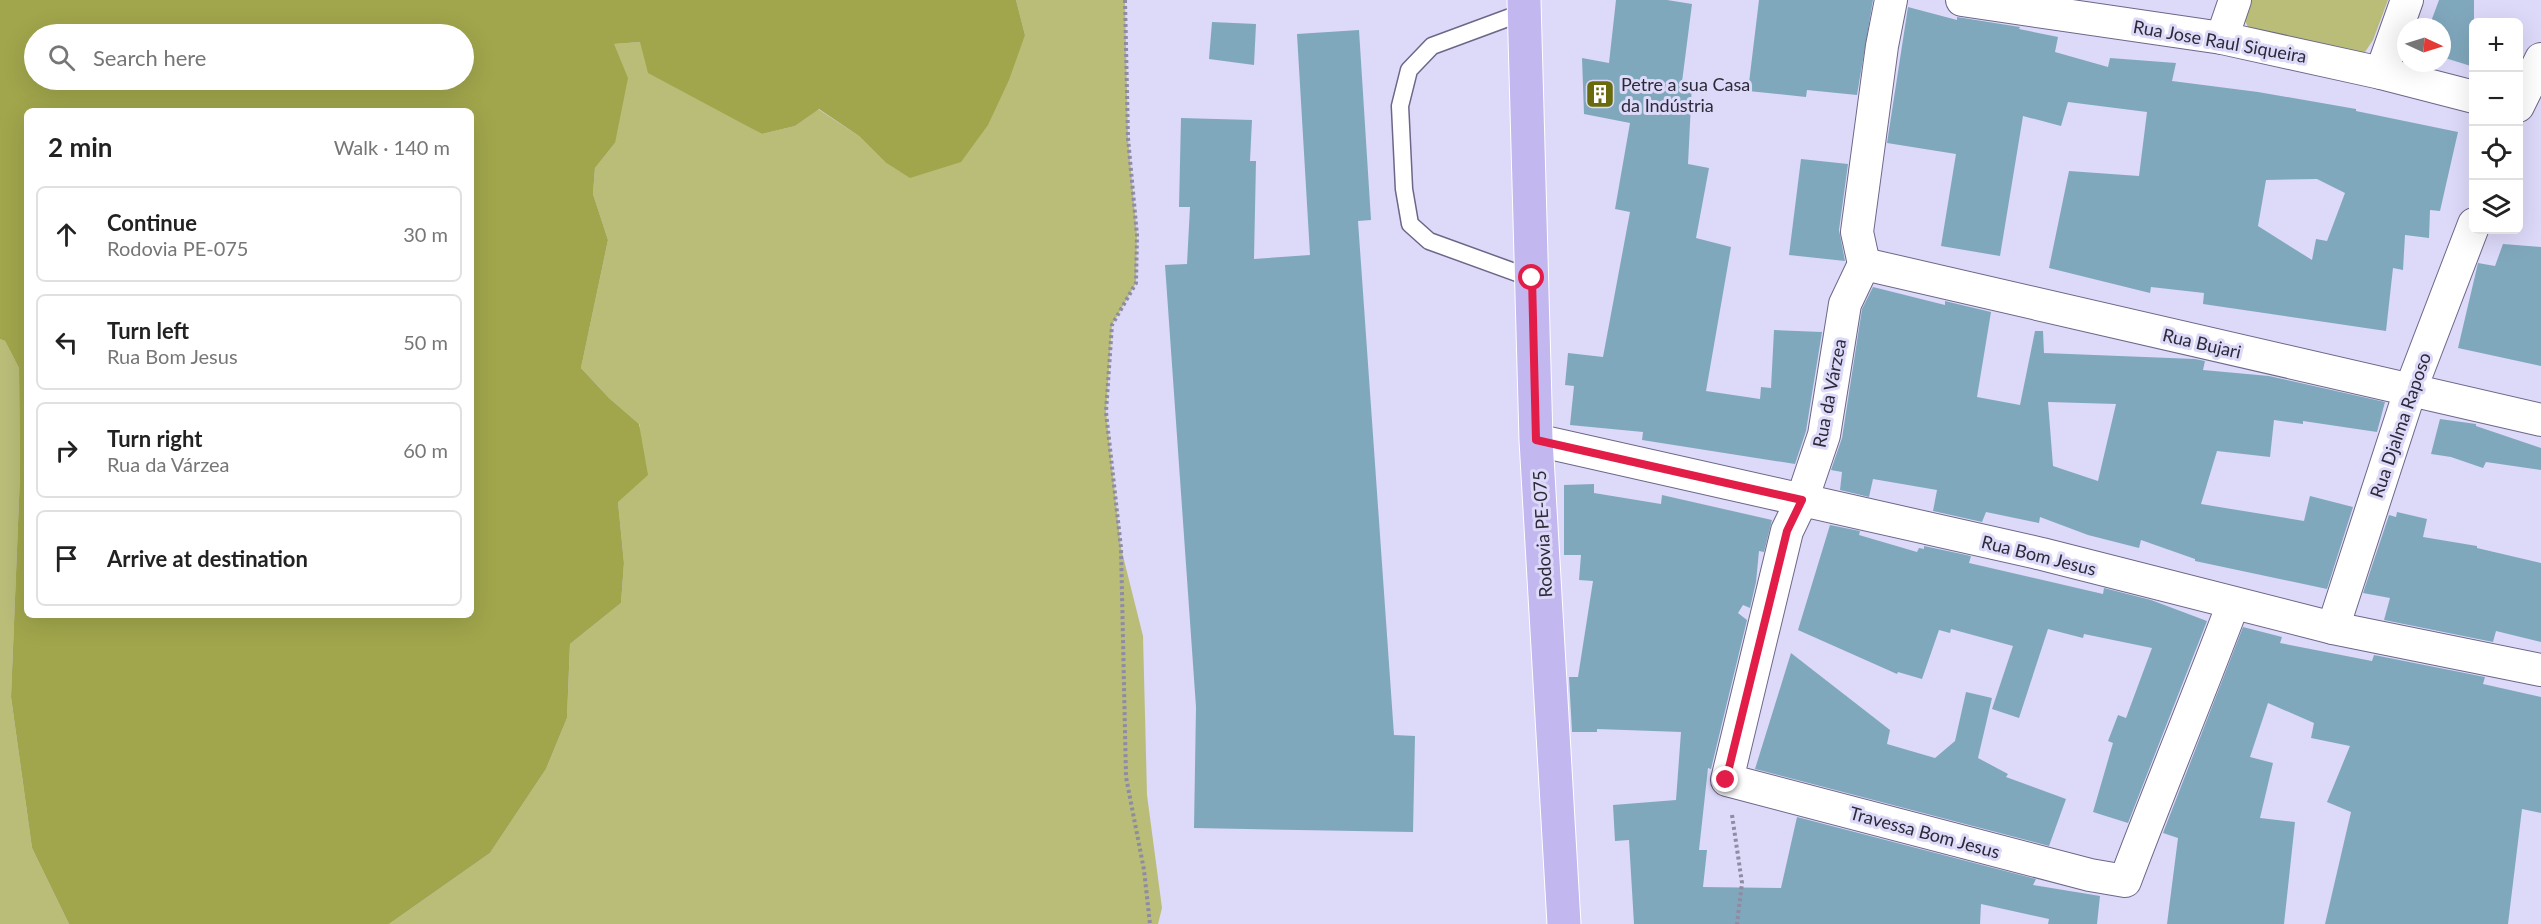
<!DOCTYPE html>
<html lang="en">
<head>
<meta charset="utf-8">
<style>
  body { margin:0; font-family:Lato,sans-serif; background:#f6f6f6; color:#222 }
  .controls { position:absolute; right:18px; top:18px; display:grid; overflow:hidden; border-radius:9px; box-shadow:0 6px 24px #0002 }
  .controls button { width:54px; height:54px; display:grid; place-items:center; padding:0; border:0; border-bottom:2px solid #e0e0e0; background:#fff; color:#222; font:30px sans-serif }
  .compass { position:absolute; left:2397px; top:18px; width:54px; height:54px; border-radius:50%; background:#fff; box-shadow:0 6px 24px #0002; rotate:94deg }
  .stop { position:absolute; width:18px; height:18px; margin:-14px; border:4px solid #e11d48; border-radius:50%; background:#fff }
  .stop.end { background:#e11d48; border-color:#fff; box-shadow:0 2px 6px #0008 }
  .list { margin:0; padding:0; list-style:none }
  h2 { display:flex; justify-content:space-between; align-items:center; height:78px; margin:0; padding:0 24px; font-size:26px }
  h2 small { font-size:20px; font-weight:400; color:#767676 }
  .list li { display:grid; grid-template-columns:39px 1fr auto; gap:18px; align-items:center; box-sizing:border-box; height:96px; margin:0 12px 12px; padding:0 12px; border:2px solid #e0e0e0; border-radius:9px }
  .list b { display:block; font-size:22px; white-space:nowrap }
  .list p { margin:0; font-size:20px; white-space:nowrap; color:#767676 }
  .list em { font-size:20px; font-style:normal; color:#767676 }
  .icon { flex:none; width:33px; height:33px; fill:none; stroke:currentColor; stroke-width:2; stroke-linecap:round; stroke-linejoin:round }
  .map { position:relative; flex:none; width:2541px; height:924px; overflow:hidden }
  .search { position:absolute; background:#fff; box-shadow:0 6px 24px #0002; left:24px; top:24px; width:450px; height:66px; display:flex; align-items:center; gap:15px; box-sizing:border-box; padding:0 21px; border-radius:33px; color:#767676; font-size:22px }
  .panel { position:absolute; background:#fff; box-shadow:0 6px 24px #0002; left:24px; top:108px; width:450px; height:510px; border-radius:9px }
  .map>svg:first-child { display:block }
</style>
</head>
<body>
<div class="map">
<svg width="2541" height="924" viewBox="0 0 2541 924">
  <rect width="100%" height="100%" fill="#ddd9f9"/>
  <g fill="#b9bd78">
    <path d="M1016,0H1125L1128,138L1137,235L1136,283L1112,325L1106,412L1121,548L1143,636L1147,795L1162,908L1158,924H389L490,853L546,769L567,718L570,644L621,603L624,563L618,502L640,425L609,398L581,368L608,240L593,194L595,168L615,143L614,44L640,42L725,113L762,134L795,126L818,109L859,136L885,162L1025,35Z"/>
    <path d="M2248,0H2388L2373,40L2365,52L2353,56L2252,32C2242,20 2243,14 2248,0Z"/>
    <path d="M0,339L5,341L19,368L20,475L11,697L32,848L69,924H0Z"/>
  </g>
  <path fill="#a1a64c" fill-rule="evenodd" d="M0,0H1016L1025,35L1009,80L988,125L961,162L910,178L885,162L859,136L819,109L795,126L762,134L648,73L640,42L614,44L628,78L615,143L595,168L593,194L608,240L581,368L609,398L639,424L648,475L618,502L624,563L621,603L570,644L567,718L546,769L490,853L389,924H69L32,848L11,697L20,475L19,368L5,341L0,339ZM34,34H464V80H34ZM27,111H471V615H27Z"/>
  <g fill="#80a8bd" fill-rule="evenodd">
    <path d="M1616,0H1667L1692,4L1682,82L1692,83L1688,164L1709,168L1696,238L1731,247L1706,391L1760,399L1761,387L1771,388L1774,330L1822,332L1806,431L1795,464L1642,440L1643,432L1570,425L1574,386L1565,385L1568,353L1603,357L1630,212L1615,209L1630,123L1584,114L1582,58L1609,63Z"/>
    <path d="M1759,0H1873L1857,95L1807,90L1806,97L1748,91Z"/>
    <path d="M2439,0H2474V67L2442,57V27H2429Z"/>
    <path d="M1908,7L1957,20V17L2020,27L2019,29L2058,37L2055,52L2108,67L2110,58L2176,63L2172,81L2258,92L2356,109V111L2458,132L2440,211L2430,210L2429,238L2405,235L2403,270L2393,268L2386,331L2203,304L2204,293L2151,287L2150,293L2049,268L2069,171L2139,176L2147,112L2068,102L2061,126L2023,116L2000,256L1941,246L1956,154L1887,143ZM2317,179L2345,193L2327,241L2316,239L2312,260L2258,226L2266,180Z"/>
    <path d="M1212,22L1256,24L1254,65L1209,59Z"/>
    <path d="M1359,30L1371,220L1358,221L1394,735L1415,736L1413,832L1194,828L1196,707L1165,265L1187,264L1190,207H1179L1181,118L1252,120L1250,161H1256L1254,259L1310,255L1297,34Z"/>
    <path d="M1801,159L1848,164L1839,230L1845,261L1789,255Z"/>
    <path d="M2503,244L2541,247V366L2458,348L2478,263L2495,266Z"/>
    <path d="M1873,287L1945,305V301L1991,312L1977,397L2020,405L2035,331H2043L2044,353L2195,359L2205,361L2203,370L2269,376L2385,402L2377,432L2303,421V424L2274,420L2270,457L2217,451L2201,504L2304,521L2310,496L2353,507L2327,589L2195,561V559L2141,540L2139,548L2088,535L2040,517L2039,523L1986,512L1982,522L1933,511L1937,490L1873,479L1869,497L1840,490L1842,472L1831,470L1842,438L1862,309ZM2048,402L2116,404L2098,481L2053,466Z"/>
    <path d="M2440,419L2476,424V426L2541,448V470L2486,462L2483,468L2451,457L2431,454Z"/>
    <path d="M1594,484V493L1661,504L1662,495L1772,520L1764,552L1759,551L1756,582L1750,608L1743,605L1738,613L1747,620L1711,769L1708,768L1699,850H1707L1703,887L1781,888L1797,817L2036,879L2033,885L2100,896L2097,924H2048L2049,919L1981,904L1980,924H1634L1629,840L1615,841L1613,805L1676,800L1681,732L1597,729V732H1572L1569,677H1578L1593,581L1579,580L1581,555H1564V485Z"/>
    <path d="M2397,512L2427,519L2423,537L2477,546V548L2541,563V642L2496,631L2493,642L2384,620L2390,598L2363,593L2389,515L2396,517Z"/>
    <path d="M1830,525L1860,531L1859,535L1917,552L1919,548L1924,549V546L1971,556L1969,563L2103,594L2104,588L2151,600L2207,621L2128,823L2093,812L2113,743L2108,741L2118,715L2126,718L2152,648L2084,634L2083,638L2048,629L2019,718L1992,709L2013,646L1951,629L1950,633L1939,630L1922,679L1898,672L1897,674L1798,630Z"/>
    <path d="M2243,627L2282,637L2280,643L2372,661L2374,655L2485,677L2483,684L2541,697V813L2522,809L2508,924H2325L2351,812L2327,802L2350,746L2311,738L2314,723L2268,703L2250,757L2273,763L2260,818L2295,822L2284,924H2167L2178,838L2163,833Z"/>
    <path d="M1791,653L1890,730L1887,744L1935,758L1955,741L1966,692L1992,698L1978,758L2008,774L2006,777L2066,799L2049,846L1755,769Z"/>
  </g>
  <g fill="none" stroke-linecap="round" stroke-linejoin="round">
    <g stroke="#6c6789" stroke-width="19">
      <path id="service" d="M1524,12L1432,46L1409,70L1400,106L1404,189L1410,224L1429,241L1531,278"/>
    </g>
    <g stroke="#6c6789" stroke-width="34">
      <g id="minor">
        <path d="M1891,0L1882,46L1857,232L1864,264L1845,304L1824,435L1802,500L1787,531L1727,780L2090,875L2125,881C2160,788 2198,697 2233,604"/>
        <path d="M1962,0L2222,38L2381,73L2474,97"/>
        <path d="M2222,38L2235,0"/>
        <path d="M2381,73L2407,0"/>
        <path d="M2518,106L2541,59"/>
        <path d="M1864,264L2541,420"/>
        <path d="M1536,440L2042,554L2333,628L2541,670"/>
        <path d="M2333,628L2410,391L2474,224"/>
      </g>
    </g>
    <g stroke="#fff" stroke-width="35">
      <path id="primary" d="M1524,0L1536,440L1564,924"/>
    </g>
    <g stroke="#8e8ba3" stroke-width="4" stroke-dasharray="3 3" stroke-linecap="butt">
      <path d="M1125,0L1128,138L1137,235L1136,283L1112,325L1106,412L1121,548L1126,777L1144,870L1150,924"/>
      <path d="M1732,815L1742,883L1737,924"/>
    </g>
    <use href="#service" stroke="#fff" stroke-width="16"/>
    <use href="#minor" stroke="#fff" stroke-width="32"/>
    <use href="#primary" stroke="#c2b7ef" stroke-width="33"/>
  </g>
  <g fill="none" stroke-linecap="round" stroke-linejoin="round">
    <path stroke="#e11d48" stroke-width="8" d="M1532,278L1536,440L1802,500L1787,531L1726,780"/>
  </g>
  <defs>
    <g id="building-square" transform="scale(1.5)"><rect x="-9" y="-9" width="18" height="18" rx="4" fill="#686b0b" stroke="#ddd9f9"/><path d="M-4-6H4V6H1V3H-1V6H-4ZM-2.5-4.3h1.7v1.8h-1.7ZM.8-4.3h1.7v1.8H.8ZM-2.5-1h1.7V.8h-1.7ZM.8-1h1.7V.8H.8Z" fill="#fff"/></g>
  </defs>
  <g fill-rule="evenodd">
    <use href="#building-square" x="1600" y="94"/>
  </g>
  <g text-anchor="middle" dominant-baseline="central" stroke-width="6" stroke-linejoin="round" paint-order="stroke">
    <g font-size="18" fill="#2c2a38" stroke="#ddd9f9">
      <text transform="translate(2220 41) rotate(10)">Rua Jose Raul Siqueira</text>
      <text transform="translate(2202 343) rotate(13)">Rua Bujari</text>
      <text transform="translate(1829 393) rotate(-79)">Rua da Várzea</text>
      <text transform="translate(2400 425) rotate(-71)">Rua Djalma Raposo</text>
      <text transform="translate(1542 534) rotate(-93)">Rodovia PE-075</text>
      <text transform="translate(2039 555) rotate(14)">Rua Bom Jesus</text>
      <text transform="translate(1925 832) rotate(15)">Travessa Bom Jesus</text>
    </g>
    <g font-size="18" fill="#2c2a38" stroke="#ddd9f9" text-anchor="start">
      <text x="1621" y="84">Petre a sua Casa<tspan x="1621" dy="21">da Indústria</tspan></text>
    </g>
  </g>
</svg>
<div class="controls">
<button>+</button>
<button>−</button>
<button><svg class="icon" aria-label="locate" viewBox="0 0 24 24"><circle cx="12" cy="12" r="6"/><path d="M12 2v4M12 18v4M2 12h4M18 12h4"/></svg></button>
<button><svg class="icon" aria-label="layers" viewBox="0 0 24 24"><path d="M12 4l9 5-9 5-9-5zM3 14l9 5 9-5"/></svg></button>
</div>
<svg class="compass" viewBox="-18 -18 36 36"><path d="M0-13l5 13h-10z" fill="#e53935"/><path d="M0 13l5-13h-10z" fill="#767676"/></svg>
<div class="stop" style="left:1532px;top:278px"></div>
<div class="stop end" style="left:1726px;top:780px"></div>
<div class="search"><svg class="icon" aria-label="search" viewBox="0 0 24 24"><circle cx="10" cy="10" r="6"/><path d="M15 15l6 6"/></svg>Search here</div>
<section class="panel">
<h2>2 min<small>Walk · 140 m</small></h2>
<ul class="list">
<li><svg class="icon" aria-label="ahead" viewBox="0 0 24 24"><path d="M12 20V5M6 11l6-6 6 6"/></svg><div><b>Continue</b><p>Rodovia PE-075</p></div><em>30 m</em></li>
<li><svg class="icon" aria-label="left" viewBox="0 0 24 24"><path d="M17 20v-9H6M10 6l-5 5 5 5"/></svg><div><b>Turn left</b><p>Rua Bom Jesus</p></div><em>50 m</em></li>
<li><svg class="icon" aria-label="right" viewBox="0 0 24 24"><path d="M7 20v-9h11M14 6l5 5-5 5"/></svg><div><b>Turn right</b><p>Rua da Várzea</p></div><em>60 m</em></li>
<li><svg class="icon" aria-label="arrive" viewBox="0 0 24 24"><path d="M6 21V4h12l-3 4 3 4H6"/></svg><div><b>Arrive at destination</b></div></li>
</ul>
</section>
</div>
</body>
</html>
